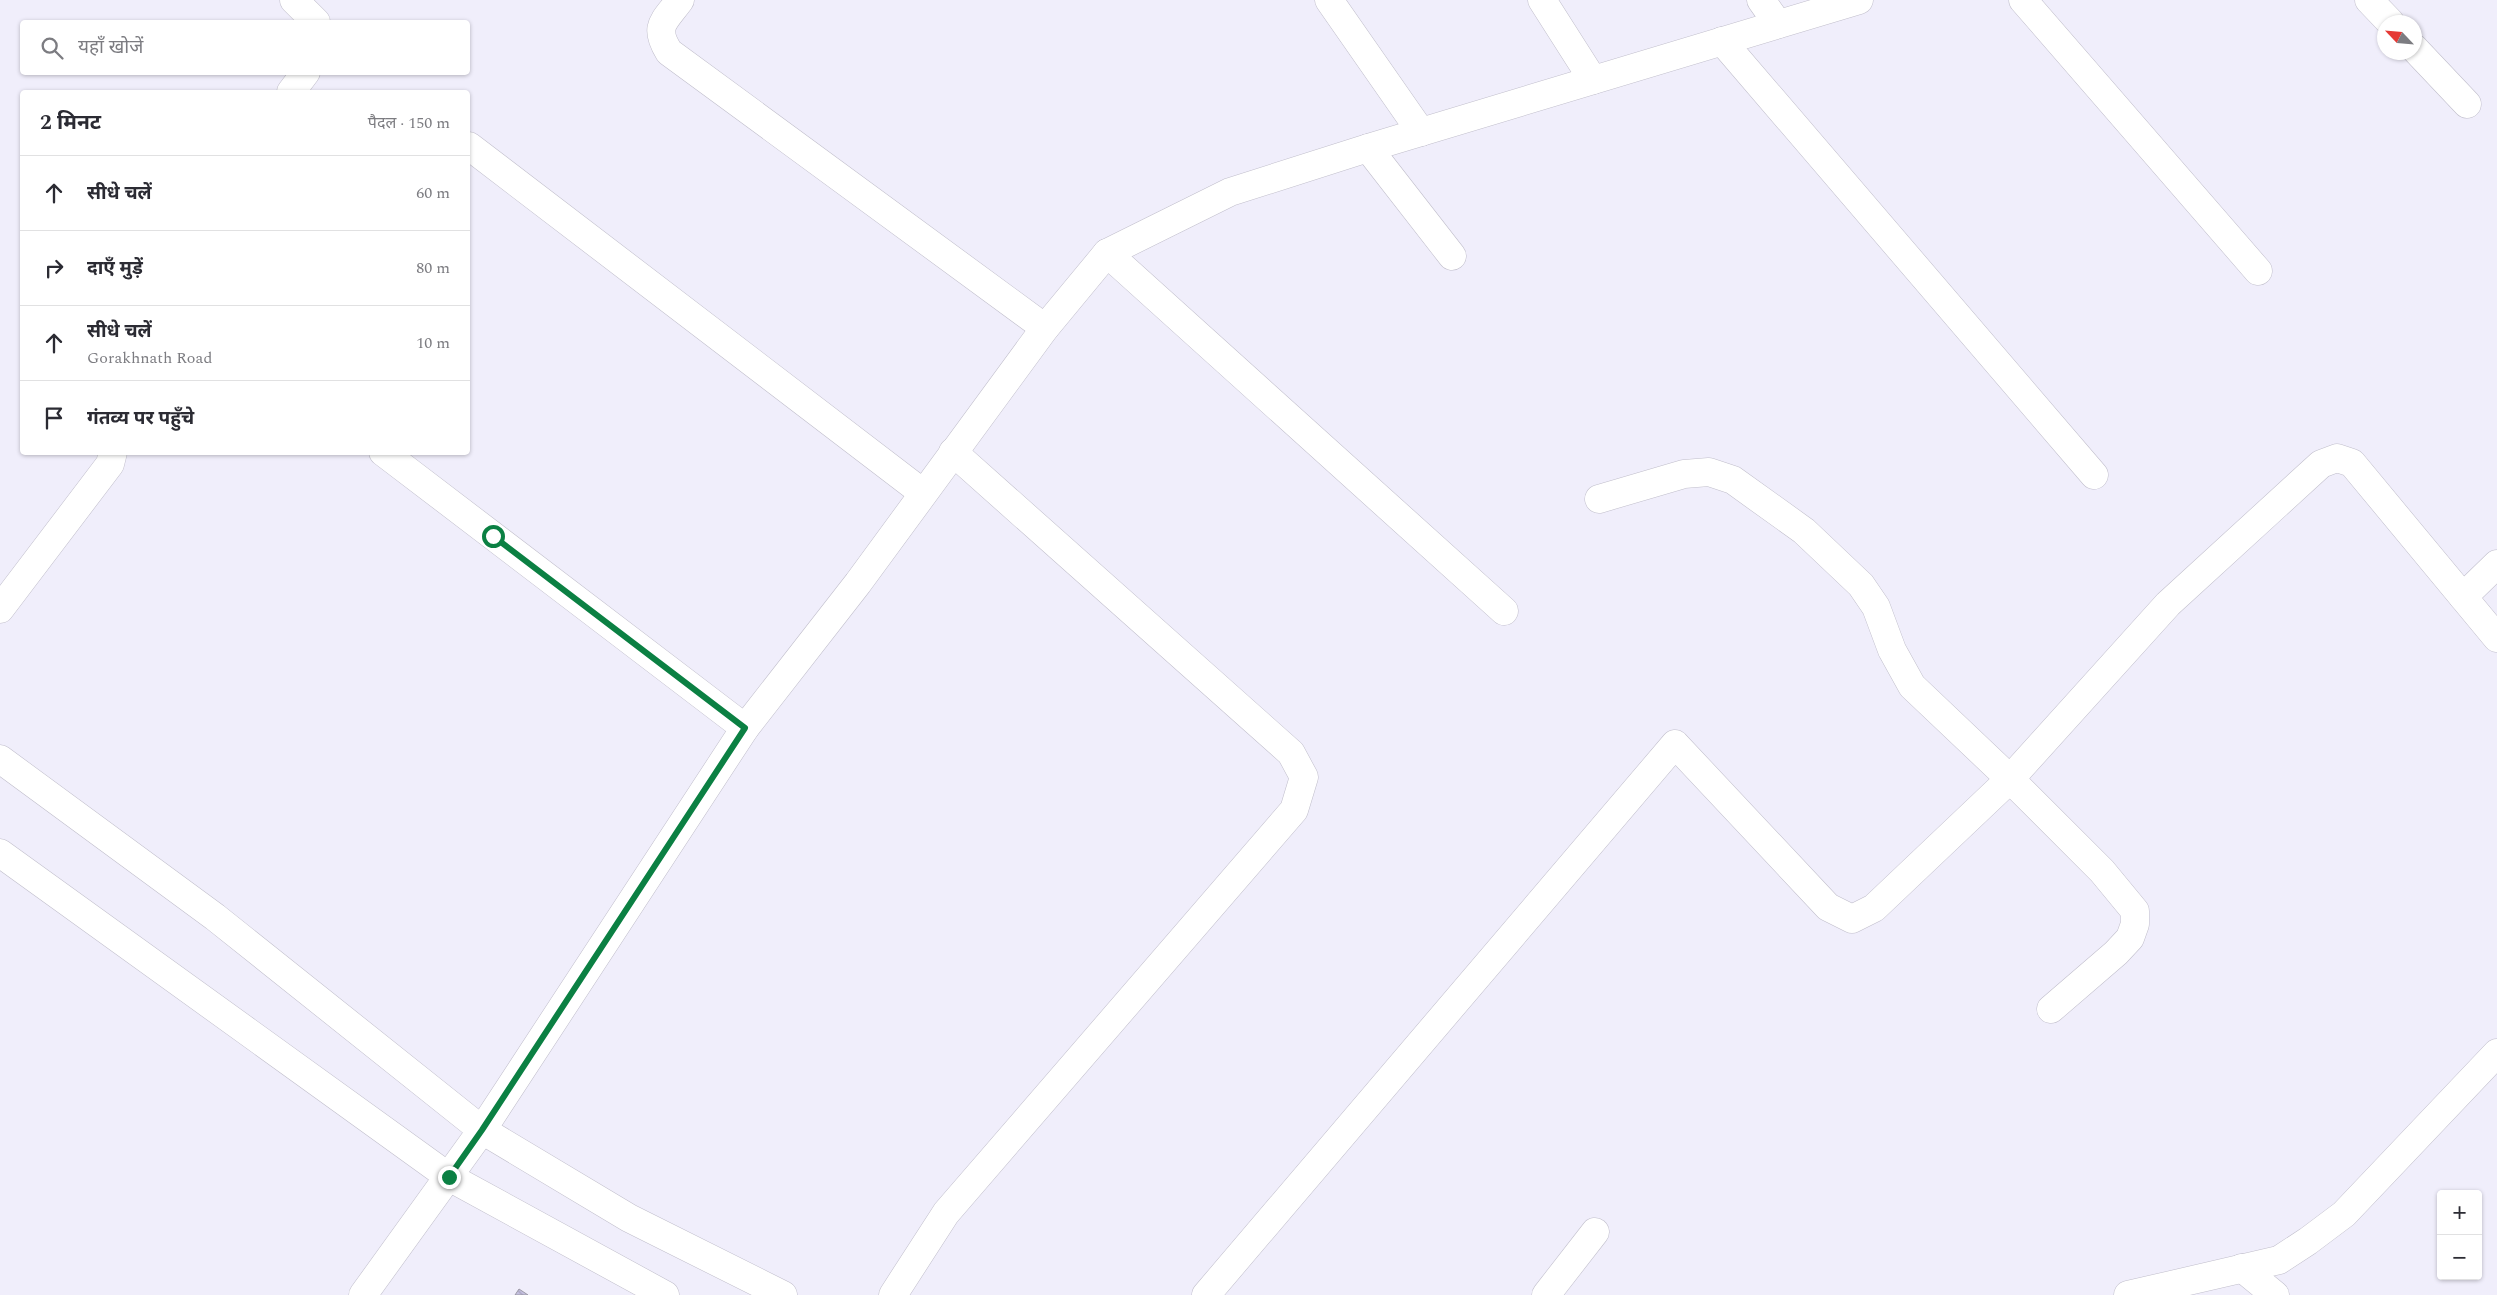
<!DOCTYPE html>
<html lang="hi">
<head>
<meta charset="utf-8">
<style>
  body { margin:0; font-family:Spectral,"Noto Sans Devanagari",serif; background:#f2f2f3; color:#2b2b33 }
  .controls { position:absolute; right:15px; bottom:15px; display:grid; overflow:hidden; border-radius:5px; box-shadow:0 1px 4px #0004 }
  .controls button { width:45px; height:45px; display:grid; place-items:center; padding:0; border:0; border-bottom:1px solid #e1e1e2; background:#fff; color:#2b2b33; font:25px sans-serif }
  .compass { position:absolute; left:2377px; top:15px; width:45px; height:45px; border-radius:50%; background:#fff; box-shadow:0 1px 4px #0004; rotate:296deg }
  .stop { position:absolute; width:15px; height:15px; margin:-11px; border:4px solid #0b8043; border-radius:50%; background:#fff }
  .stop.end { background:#0b8043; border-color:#fff; box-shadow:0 1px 5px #0008 }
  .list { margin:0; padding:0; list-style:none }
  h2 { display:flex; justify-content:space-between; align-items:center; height:65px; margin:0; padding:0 20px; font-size:21px }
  h2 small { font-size:16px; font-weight:400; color:#7c7c81 }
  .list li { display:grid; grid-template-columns:32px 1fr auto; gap:15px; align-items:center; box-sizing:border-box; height:75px; padding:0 20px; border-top:1px solid #e1e1e2 }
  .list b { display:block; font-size:19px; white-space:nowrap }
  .list p { margin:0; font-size:16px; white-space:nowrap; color:#7c7c81 }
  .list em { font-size:16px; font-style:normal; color:#7c7c81 }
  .icon { flex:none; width:28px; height:28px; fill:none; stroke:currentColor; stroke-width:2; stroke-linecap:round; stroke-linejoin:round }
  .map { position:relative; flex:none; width:2497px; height:1295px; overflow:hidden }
  .search { position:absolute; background:#fff; box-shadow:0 1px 4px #0004; left:20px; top:20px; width:450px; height:55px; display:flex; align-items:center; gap:12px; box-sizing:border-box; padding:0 18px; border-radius:5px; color:#7c7c81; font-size:19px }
  .panel { position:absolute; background:#fff; box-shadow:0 1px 4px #0004; left:20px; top:90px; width:450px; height:365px; border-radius:5px }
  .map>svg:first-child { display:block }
</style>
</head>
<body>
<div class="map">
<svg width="2497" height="1295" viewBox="0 0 2497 1295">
  <defs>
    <pattern id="building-back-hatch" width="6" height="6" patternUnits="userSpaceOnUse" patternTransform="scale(1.25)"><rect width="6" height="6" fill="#c4bfe0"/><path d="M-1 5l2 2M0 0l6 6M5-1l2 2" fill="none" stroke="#a8a3bf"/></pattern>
  </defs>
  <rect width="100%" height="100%" fill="#f0eefb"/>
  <path fill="url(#building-back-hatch)" stroke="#9b99a6" d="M519,1289L528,1295H515Z"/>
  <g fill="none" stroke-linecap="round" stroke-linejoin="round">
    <g stroke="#c0becb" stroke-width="29">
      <g id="minor">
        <path d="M294,0L316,22"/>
        <path d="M680,0C664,22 653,26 669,52L1045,328"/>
        <path d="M1329,0L1421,132"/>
        <path d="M1542,0L1593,80"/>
        <path d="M1761,0L1778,24"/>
        <path d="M2023,0L2258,271"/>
        <path d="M2369,0L2390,22"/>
        <path d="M1722,41L2094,475"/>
        <path d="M2414,48L2467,104"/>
        <path d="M291,92L306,72"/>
        <path d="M469,146L923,493"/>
        <path d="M1368,148L1452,256"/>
        <path d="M1107,253L1504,611"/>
        <path d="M383,452L745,728"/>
        <path d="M1599,499L1684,474L1709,472L1733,480L1804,531L1861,585L1876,607L1892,650L1912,686L2010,779L2168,604L2321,464L2337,458L2352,463L2497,638"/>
        <path d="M2463,597L2497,564"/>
        <path d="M0,609L110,464L113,452"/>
        <path d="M482,1130L745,728L858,583L1045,328L1107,253L1230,192L1368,148L1859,0"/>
        <path d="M2242,1268L2275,1295"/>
        <path d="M893,1295L946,1213L1294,810L1304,777L1291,753L953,452"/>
        <path d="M1206,1295L1675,744L1828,907L1852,919L1874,908L2010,779L2102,871L2135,911V924L2130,938L2116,953L2051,1009"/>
        <path d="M1546,1295L1595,1232"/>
        <path d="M2128,1295L2279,1260L2308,1241L2344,1214L2497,1053"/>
      </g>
    </g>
    <g stroke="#c0becb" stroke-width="29">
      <g id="major">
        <path d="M0,759L215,917L482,1130L629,1218L783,1295"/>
        <path d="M0,853L449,1177L665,1295"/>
        <path d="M363,1295L482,1130"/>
      </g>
    </g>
    <use href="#minor" stroke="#fff" stroke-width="28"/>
    <use href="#major" stroke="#fff" stroke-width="28"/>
  </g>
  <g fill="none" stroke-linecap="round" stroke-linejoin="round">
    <path stroke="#0b8043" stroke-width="6" d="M449,1177L482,1130L745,728L493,536"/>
  </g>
</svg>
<div class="controls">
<button>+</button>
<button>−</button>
</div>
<svg class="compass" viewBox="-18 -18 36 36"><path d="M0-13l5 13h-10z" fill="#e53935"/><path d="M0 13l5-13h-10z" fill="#7c7c81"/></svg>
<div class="stop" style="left:493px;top:536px"></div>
<div class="stop end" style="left:449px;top:1177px"></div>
<div class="search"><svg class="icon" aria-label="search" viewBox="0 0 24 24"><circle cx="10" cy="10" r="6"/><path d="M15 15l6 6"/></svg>यहाँ खोजें</div>
<section class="panel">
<h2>2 मिनट<small>पैदल · 150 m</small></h2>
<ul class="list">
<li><svg class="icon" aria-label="ahead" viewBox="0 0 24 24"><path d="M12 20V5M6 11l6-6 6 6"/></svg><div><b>सीधे चलें</b></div><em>60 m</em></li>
<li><svg class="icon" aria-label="right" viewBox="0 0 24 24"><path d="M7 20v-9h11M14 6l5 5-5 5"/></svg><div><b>दाएँ मुड़ें</b></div><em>80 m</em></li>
<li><svg class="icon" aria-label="ahead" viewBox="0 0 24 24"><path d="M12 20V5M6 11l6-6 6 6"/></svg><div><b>सीधे चलें</b><p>Gorakhnath Road</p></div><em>10 m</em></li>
<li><svg class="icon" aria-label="arrive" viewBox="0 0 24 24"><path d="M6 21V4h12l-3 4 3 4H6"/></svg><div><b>गंतव्य पर पहुँचे</b></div></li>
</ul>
</section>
</div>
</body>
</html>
